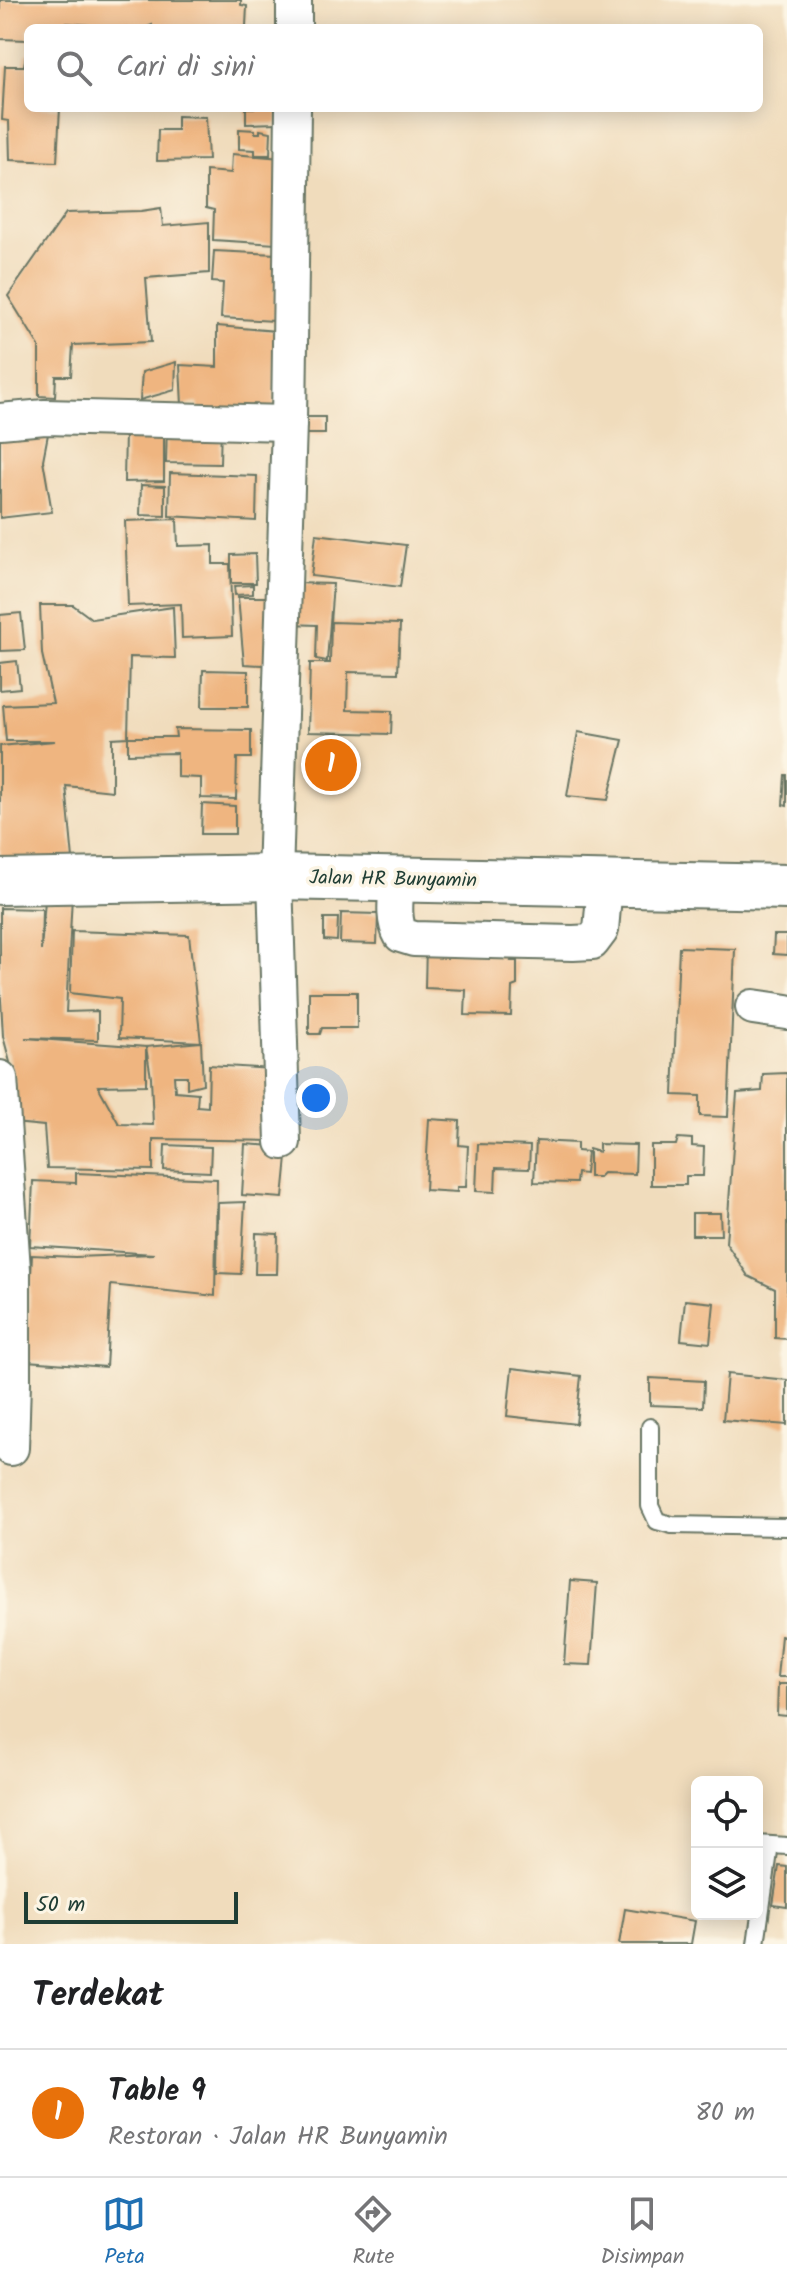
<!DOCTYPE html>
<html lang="id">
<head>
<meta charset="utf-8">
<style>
  body { margin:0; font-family:Kalam,sans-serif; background:#f6f6f6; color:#202124 }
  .controls { position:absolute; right:24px; bottom:24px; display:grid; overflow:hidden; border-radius:12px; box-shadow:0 4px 20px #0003 }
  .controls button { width:72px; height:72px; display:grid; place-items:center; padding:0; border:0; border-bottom:2px solid #e0e0e0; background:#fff; color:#202124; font:40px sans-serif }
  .scale { position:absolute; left:24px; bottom:20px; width:214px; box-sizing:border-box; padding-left:8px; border:4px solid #1f3d34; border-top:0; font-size:22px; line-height:28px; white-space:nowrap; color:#1f3d34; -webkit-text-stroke:6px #fcf5e5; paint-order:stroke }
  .you { position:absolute; left:316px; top:1098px; width:28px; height:28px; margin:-20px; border:6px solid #fff; border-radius:50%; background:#1a73e8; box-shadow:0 0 0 12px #1a73e833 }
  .badge { display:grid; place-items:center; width:52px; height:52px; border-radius:50%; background:#1f6fb2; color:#fff; font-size:26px; font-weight:700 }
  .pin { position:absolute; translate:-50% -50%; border:4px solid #fff; box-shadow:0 2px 8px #0006 }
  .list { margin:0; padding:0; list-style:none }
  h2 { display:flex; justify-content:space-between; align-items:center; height:104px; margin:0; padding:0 32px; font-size:34px }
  h2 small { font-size:26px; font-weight:400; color:#757577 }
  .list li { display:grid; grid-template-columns:52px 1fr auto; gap:24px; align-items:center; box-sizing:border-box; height:128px; padding:0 32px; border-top:2px solid #e0e0e0 }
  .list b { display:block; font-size:30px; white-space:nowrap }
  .list p { margin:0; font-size:26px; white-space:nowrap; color:#757577 }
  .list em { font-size:26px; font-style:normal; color:#757577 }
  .icon { flex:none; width:44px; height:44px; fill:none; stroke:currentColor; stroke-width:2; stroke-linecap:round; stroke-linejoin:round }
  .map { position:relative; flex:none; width:787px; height:1944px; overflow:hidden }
  .search { position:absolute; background:#fff; box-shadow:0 4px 20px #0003; left:24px; right:24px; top:24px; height:88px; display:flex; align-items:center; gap:20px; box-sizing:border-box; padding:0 28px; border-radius:12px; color:#757577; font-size:30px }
  .sheet { height:232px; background:#fff }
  nav { display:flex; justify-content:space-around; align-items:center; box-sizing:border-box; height:112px; border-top:2px solid #e0e0e0; background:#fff; font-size:22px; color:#757577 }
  nav a { display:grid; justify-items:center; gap:4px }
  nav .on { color:#1f6fb2 }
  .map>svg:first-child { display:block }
</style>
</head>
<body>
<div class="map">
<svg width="787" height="1944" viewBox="0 0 787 1944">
  <rect width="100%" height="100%" fill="#fcf5e5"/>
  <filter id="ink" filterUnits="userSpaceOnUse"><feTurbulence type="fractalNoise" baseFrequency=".0125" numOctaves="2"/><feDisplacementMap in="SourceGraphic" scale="16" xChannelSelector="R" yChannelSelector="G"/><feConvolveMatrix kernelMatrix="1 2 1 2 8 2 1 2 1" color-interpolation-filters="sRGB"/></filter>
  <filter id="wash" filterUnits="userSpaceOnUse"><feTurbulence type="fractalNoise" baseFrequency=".006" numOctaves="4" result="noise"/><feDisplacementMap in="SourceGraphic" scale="32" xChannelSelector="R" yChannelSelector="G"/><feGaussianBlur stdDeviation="1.8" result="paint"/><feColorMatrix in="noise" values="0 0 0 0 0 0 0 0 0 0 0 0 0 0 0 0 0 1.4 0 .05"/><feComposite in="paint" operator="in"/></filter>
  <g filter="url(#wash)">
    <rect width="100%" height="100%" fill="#f0dcbc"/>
    <g id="blocks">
      <g fill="#efb580">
        <path d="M0,0H241V5L247,6L246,26L243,28H152V25L145,28H127L67,23L65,28H28V40L0,39Z"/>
        <path d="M26,55H28V108H60L57,162L10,160L9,121L2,120L5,66H24Z"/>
        <path d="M246,108H278L277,123L246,124Z"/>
        <path d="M177,116L206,117L208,160L157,161L158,130H177Z"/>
        <path d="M239,129L255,130V133H260V130L271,132L270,155H255V150L239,149Z"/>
        <path d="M232,154L282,158L276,244L213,240L214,210L206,208V171L231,173Z"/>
        <path d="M161,208L163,226L209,222V273L146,278L151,342L73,345L71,376H56L55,397L39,396V346L8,296L66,213L141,211Z"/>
        <path d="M214,251L276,254L274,321L221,318L223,283L212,282Z"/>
        <path d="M217,326L276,331L274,415L200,414L198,403L182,405L180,365L217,367Z"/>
        <path d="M176,362L175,390L140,400L142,372Z"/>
        <rect x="303" y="417" width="22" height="17"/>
        <path d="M167,422L221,423L220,464L166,463Z"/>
        <path d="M49,429L43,460L52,512L0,518V430Z"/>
        <path d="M125,432H164V481L124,482Z"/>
        <path d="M170,473L257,476L256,521L169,516Z"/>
        <path d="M141,485L165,486V516L140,515Z"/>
        <path d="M177,519L178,546L213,545V564H230L232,636L182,638L181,604L128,606L125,521Z"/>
        <path d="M316,534L406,545L400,587L311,576Z"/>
        <path d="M255,554L256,583H231V555Z"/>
        <path d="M293,583L333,584L327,661L316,659L317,625L291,624Z"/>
        <path d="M253,585V594L235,595L234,586Z"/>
        <path d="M238,597H280V666L244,664Z"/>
        <path d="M40,605H73L92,619L173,607L175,658L130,657L128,737L112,738V791L66,786L73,859L0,861V746L55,741H6L3,705L53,703L42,654Z"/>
        <path d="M21,613L25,650L0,651V615Z"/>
        <path d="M331,622L400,624L398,673L348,672L347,710L392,711L391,734L308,732L310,663H330Z"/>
        <path d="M17,661L20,688L0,690V663Z"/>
        <path d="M203,670L248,671V707H202Z"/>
        <path d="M175,729L251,730V758H237L236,799L201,798V778L177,777V753L128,754V737H176Z"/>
        <path d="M578,732L623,740L608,800L567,796Z"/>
        <path d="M785,775H787V806L783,805Z"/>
        <path d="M202,804L235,806V834H201Z"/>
        <path d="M72,896L66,1012L98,1011V1040L25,1038L146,1047V1085L98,1086L119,1124L153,1125L151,1077L146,1047L201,1042L203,1084L187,1088V1076H174L175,1091L198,1093L197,1106L208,1107L209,1065L272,1069L274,1141L153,1139V1170L47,1168L44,1126L14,1123L15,1081L3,1036L0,982V908L42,909L41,951L45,900Z"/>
        <path d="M341,913L378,914L377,944L340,943Z"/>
        <path d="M324,918H338L337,941L324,940Z"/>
        <path d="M72,931L189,935L201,1042L119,1038L120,999L70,993Z"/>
        <path d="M774,935H787V955L773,954Z"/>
        <path d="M426,945L513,955L511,961H517V985L512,987L511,1016L465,1015L466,990L425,988Z"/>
        <path d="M679,947L735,949L728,1117L700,1116V1096L673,1095Z"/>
        <path d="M309,992H357V1028H322L320,1034H309Z"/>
        <path d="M787,1073V1339L775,1338V1289L748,1276L726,1243L737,1093L762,1091L763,1074Z"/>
        <path d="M429,1119L460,1121L459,1145L468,1146L466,1187H457V1192L425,1190Z"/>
        <path d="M678,1138L692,1139V1146L704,1147L703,1176H686V1185H651V1145H676Z"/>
        <path d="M536,1141L577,1143V1151L587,1152L585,1174L577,1173L576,1183L534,1182Z"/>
        <path d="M245,1144L288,1147L283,1198L242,1195Z"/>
        <path d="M478,1144L530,1146L529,1169L496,1168L495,1192L476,1191Z"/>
        <path d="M599,1144L636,1145L635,1174L603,1173L599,1177H589V1149L599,1152Z"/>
        <path d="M165,1145L211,1147L210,1172L164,1170Z"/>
        <path d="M76,1173L217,1179L215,1296L111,1285L106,1367L27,1361L32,1255L75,1257L154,1254L30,1246L33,1181L76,1183Z"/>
        <path d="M245,1202L241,1274L217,1273L218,1203Z"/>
        <path d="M692,1213H720L721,1235H692Z"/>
        <path d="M256,1233L278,1234L277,1274H255Z"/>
        <path d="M685,1300L714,1303L710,1343L681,1340Z"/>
        <path d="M512,1368L581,1376L576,1424L507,1416Z"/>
        <path d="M727,1374L787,1380V1425L723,1420Z"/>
        <path d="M650,1378L704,1381L703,1407L650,1405Z"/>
        <path d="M570,1581L597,1583L591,1665L564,1664Z"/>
        <path d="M781,1636L787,1637V1677H777Z"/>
        <path d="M778,1684H787V1716L777,1715Z"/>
        <path d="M779,1866L787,1867V1907L773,1905Z"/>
        <path d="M625,1909L695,1921L691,1944H619Z"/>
      </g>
    </g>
  </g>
  <g filter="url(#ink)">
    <use href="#blocks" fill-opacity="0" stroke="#687564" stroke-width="2"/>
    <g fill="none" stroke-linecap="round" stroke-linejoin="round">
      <g stroke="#687564" stroke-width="20">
        <g id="service">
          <path d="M650,1427V1506L657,1521L672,1525L787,1527"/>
          <path d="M757,1844L787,1846"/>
          <path d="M756,1944L770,1845"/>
        </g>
      </g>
      <g stroke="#687564" stroke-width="38">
        <g id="minor">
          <path d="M294,28V0"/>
          <path d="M0,421L45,417L289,423"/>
          <path d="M397,880C396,898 392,919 401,935L414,939L573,943L592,942L601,930L605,884"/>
          <path d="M753,1007L787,1012"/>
          <path d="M0,1078L13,1270V1382L11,1448"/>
          <path d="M283,1142L275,877L289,423L293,108"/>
        </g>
      </g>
      <g stroke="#687564" stroke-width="48">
        <path id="secondary" d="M0,882L275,877L787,887"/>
      </g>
      <use href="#service" stroke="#fff" stroke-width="16"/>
      <use href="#minor" stroke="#fff" stroke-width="34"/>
      <use href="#secondary" stroke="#fff" stroke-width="44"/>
    </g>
  </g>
  <g text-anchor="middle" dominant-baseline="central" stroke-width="7" stroke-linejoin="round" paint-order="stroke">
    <g font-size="20" fill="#1f3d34" stroke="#fcf5e5">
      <text transform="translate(393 880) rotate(1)">Jalan HR Bunyamin</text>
    </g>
  </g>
</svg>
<div class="controls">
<button><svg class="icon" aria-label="locate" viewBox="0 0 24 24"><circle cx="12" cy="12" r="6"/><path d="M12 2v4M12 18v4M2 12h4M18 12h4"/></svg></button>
<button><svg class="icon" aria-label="layers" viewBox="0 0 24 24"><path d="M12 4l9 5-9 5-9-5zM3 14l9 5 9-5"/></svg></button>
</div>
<div class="scale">50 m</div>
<div class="you"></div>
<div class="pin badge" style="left:331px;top:765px;background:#e8710a">1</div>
<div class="search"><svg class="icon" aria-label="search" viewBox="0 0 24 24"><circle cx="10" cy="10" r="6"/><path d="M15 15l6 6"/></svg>Cari di sini</div>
</div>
<section class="sheet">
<h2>Terdekat<small></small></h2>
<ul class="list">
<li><span class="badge" style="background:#e8710a">1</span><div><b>Table 9</b><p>Restoran · Jalan HR Bunyamin</p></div><em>80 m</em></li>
</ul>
</section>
<nav>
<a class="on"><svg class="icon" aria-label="map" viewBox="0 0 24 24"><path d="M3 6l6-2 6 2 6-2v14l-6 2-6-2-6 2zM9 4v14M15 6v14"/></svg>Peta</a>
<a><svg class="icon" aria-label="directions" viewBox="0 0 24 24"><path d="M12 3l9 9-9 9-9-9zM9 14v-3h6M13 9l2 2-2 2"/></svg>Rute</a>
<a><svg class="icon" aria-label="saved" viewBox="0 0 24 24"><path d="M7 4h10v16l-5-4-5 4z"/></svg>Disimpan</a>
</nav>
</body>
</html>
